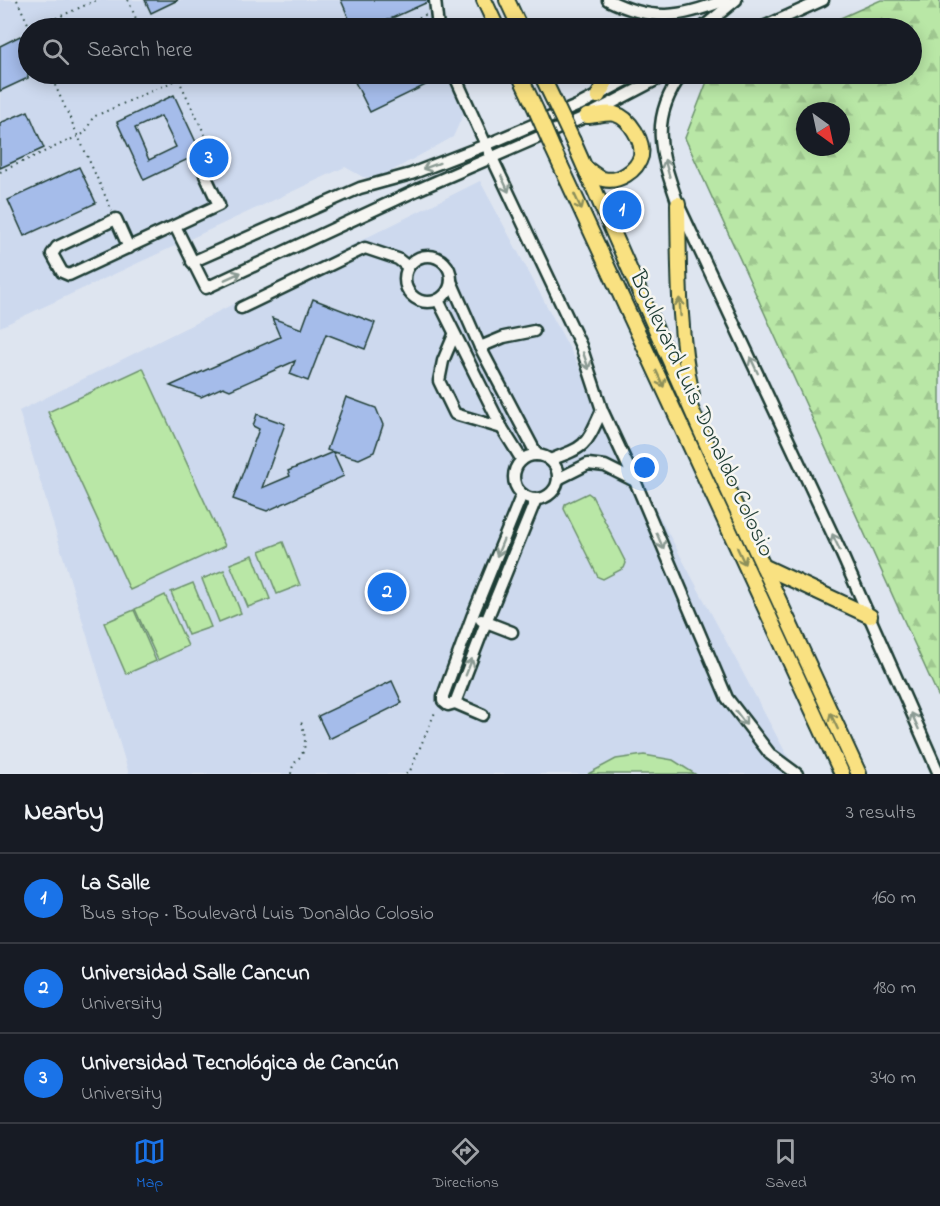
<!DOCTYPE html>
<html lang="en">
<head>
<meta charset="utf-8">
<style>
  body { margin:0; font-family:"Indie Flower",sans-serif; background:#20242c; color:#f1f3f6 }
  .compass { position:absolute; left:796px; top:102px; width:54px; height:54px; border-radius:50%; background:#171b24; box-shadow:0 3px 15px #0003; rotate:147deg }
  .you { position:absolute; left:645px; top:468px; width:21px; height:21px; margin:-15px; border:4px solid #fff; border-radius:50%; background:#1a73e8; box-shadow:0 0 0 9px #1a73e833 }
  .badge { display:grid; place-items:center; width:39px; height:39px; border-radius:50%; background:#1a73e8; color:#fff; font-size:20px; font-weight:700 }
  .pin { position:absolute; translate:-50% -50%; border:3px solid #fff; box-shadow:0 2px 6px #0006 }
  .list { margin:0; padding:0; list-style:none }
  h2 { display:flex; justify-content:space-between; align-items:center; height:78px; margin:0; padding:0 24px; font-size:26px }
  h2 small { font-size:20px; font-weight:400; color:#9ea1a6 }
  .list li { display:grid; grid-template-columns:39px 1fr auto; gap:18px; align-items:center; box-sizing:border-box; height:90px; padding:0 24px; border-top:2px solid #363941 }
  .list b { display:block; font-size:22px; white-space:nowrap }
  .list p { margin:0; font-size:20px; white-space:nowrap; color:#9ea1a6 }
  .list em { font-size:20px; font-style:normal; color:#9ea1a6 }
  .icon { flex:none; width:33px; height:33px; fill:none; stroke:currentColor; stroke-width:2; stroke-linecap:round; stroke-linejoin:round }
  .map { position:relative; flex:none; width:940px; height:774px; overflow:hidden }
  .search { position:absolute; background:#171b24; box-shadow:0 3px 15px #0003; left:18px; right:18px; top:18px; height:66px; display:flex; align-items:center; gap:15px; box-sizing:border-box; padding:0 21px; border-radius:33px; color:#9ea1a6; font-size:22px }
  .sheet { height:348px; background:#171b24 }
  nav { display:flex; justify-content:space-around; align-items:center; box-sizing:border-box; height:84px; border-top:2px solid #363941; background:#171b24; font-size:16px; color:#9ea1a6 }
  nav a { display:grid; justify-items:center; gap:3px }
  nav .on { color:#1a73e8 }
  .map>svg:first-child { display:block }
</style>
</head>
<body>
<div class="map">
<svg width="940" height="774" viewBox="0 0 940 774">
  <defs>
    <pattern id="forest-firs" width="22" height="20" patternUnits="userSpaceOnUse" patternTransform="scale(1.5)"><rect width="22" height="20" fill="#b9e7a6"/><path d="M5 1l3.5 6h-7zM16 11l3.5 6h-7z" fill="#9fc790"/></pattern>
  </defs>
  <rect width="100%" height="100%" fill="#dee5f0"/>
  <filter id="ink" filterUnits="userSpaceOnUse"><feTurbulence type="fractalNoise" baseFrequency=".0167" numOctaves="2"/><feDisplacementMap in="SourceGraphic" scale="12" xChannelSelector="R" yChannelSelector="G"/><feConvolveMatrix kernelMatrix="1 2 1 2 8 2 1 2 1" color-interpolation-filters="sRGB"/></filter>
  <g filter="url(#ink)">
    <g fill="#cdd9ee">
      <path d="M0,0H428V11L431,28H28V74H449L462,103L463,115L453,137L377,179L363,177L345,167L0,327Z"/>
      <path d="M480,181L797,774H129L19,411Z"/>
    </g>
    <g fill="#b9e7a6" stroke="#6c926d" stroke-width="1.5">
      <path d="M143,368L225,546L130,590L48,412Z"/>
      <path d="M588,493L592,496L626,563L624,568L603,579L598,577L564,509L565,504Z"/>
      <path d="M283,542L300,585L277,594L260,551Z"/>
      <path d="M253,555L270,599L248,607L230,564Z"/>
      <path d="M224,570L241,613L219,622L202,579Z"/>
      <path d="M193,583L211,627L188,635L171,592Z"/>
      <path d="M165,595L188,646L158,660L135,609Z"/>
      <path d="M134,610L156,661L126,674L104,623Z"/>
      <path d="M644,755L673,760L695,774H588L616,759Z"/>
    </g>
    <path fill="url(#forest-firs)" stroke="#6c926d" stroke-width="1.5" fill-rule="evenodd" d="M881,0H940V700L685,138L708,79L720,74H912V28H818ZM805,111H841V147H805Z"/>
    <g fill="#a5bcea" stroke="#1f3d34" stroke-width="1.5" fill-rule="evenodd">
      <path d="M145,0H178L151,13Z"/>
      <path d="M341,0H428V2L370,28H353Z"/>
      <path d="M20,36L28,53V78L0,91V46Z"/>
      <path d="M362,74H428L432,82L370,112L353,78Z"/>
      <path d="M174,95L201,153L144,180L117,122ZM161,116L176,147L149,160L135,128Z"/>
      <path d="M28,111L44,148L0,168V123Z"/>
      <path d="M79,167L96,203L24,236L8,200Z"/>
      <path d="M313,299L375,323L365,349L326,334L308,381L290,374L295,361L230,390L223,387L201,397L170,386L280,337L272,318L302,329Z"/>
      <path d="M346,397L376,408L383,425L374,452L359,459L333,452L344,476L267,511L233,499L259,429L253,426L257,414L285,424L262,488L290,476L288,471L333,452L327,450Z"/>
      <path d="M392,681L402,703L329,739L318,716Z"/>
    </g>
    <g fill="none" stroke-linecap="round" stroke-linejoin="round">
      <g stroke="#1f3d34" stroke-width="15">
        <g id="minor">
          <path d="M435,0L438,28"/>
          <path d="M608,0C653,22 680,18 725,0"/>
          <path d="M702,28L736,0"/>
          <path d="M761,28L823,0"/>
          <path d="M454,74L486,145L581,346L602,410L635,481L727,698L770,754L797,774"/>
          <path d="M682,74C648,120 661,154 678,204L839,548L939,774"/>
          <path d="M175,226L206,288L417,190L587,116L667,74"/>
          <path d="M129,248L116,219L57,247L52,254L62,272L69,275L219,205L205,175"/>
          <circle cx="428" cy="279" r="23"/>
          <path d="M192,262L360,188L411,174L486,145L579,105L638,74"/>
          <path d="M451,281L480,347L537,455"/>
          <path d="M438,300L502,428L522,460"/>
          <path d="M241,308L365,248L398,259L408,267"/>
          <path d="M454,335L443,361L439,381L455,414L502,428"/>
          <path d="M480,347L504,337L534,331"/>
          <circle cx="536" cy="477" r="22"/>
          <path d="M550,460C587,446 585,447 602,410"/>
          <path d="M558,479L588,464L605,466L635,481"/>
          <path d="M522,494L472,617L443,696V701L448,705L455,703L486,622L536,499"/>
          <path d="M481,620L512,632"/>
          <path d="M455,703L483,715"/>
        </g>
      </g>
      <g stroke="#1f3d34" stroke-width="18">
        <g id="major">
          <path d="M484,0L497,28"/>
          <path d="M507,0L520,28"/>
          <path d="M519,74L536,110"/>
          <path d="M541,74L554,101"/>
          <path d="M598,96L606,81V74"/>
          <path d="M587,116C595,116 607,112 615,114C630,118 644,142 641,156C637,171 618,183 603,179C598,178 592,172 587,169"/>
          <path d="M573,141L699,427L859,774"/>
          <path d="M553,149L842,774"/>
          <path d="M678,204C679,268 678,332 692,395"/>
          <path d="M763,566L870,616"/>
        </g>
      </g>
      <g stroke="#1f3d34" stroke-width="2" stroke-dasharray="1.5 4.5" stroke-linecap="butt">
        <path d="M17,0L30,28"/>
        <path d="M128,0L140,28"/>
        <path d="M34,28L97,0"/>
        <path d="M397,28L427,14"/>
        <path d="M50,74L112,211"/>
        <path d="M176,74L216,158L209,168"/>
        <path d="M0,172L85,133L93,117L190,74"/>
        <path d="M291,774C293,760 298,762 303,752C307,742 304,731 301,722"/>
        <path d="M406,774L410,771L436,710"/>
      </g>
      <use href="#minor" stroke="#f6f6f2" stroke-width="10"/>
      <use href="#major" stroke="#f9e181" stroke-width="14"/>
      <g stroke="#1f3d34" stroke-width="18" stroke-linecap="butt">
        <g id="major-bridge">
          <path d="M554,101L573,141"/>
          <path d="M536,110L553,149"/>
        </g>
      </g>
      <use href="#major-bridge" stroke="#f9e181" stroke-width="14"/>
    </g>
    <defs><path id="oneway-shaft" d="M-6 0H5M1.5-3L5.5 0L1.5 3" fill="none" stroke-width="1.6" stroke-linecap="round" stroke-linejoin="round" transform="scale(1.5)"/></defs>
    <g stroke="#8a9a93">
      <use href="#oneway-shaft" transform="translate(431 166) rotate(160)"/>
      <use href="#oneway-shaft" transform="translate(667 168) rotate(-106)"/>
      <use href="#oneway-shaft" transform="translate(505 184) rotate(65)"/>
      <use href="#oneway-shaft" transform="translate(233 276) rotate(-24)"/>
      <use href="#oneway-shaft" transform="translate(586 361) rotate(71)"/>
      <use href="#oneway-shaft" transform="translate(754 365) rotate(-115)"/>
      <use href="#oneway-shaft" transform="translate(660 541) rotate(67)"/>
      <use href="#oneway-shaft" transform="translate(836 542) rotate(-115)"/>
      <use href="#oneway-shaft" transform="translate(500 548) rotate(112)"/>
      <use href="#oneway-shaft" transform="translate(469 667) rotate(-69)"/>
      <use href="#oneway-shaft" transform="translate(741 718) rotate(53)"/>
      <use href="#oneway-shaft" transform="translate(915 721) rotate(-114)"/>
    </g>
    <g stroke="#8c8f5a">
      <use href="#oneway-shaft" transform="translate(578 202) rotate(65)"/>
      <use href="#oneway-shaft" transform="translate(680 307) rotate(-94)"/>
      <use href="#oneway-shaft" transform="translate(660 379) rotate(65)"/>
      <use href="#oneway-shaft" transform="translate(741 556) rotate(65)"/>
      <use href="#oneway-shaft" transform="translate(834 721) rotate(-115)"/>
    </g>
  </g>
  <g text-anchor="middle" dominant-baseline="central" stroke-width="5" stroke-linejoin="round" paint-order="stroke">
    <g font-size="24" fill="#1f3d34" stroke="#f6f6f2">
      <text transform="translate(701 414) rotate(65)">Boulevard Luis Donaldo Colosio</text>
    </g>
  </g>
</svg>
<svg class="compass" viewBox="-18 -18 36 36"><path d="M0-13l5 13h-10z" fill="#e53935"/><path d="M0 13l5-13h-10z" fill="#9ea1a6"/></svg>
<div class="you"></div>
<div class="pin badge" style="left:622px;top:210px">1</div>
<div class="pin badge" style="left:387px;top:592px">2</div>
<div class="pin badge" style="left:209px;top:158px">3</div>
<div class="search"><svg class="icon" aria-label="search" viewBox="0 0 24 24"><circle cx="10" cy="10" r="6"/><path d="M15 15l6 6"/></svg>Search here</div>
</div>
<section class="sheet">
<h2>Nearby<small>3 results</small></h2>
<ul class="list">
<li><span class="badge">1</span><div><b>La Salle</b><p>Bus stop · Boulevard Luis Donaldo Colosio</p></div><em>160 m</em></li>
<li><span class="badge">2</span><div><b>Universidad Salle Cancun</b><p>University</p></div><em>180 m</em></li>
<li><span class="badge">3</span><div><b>Universidad Tecnológica de Cancún</b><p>University</p></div><em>340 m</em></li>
</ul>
</section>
<nav>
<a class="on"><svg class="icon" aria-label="map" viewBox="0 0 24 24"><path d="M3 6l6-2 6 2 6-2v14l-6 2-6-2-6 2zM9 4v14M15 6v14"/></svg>Map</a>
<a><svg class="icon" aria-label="directions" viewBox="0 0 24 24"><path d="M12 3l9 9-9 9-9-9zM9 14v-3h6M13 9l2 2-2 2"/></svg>Directions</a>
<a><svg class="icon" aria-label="saved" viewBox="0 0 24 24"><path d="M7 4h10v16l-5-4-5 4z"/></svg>Saved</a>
</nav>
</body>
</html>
